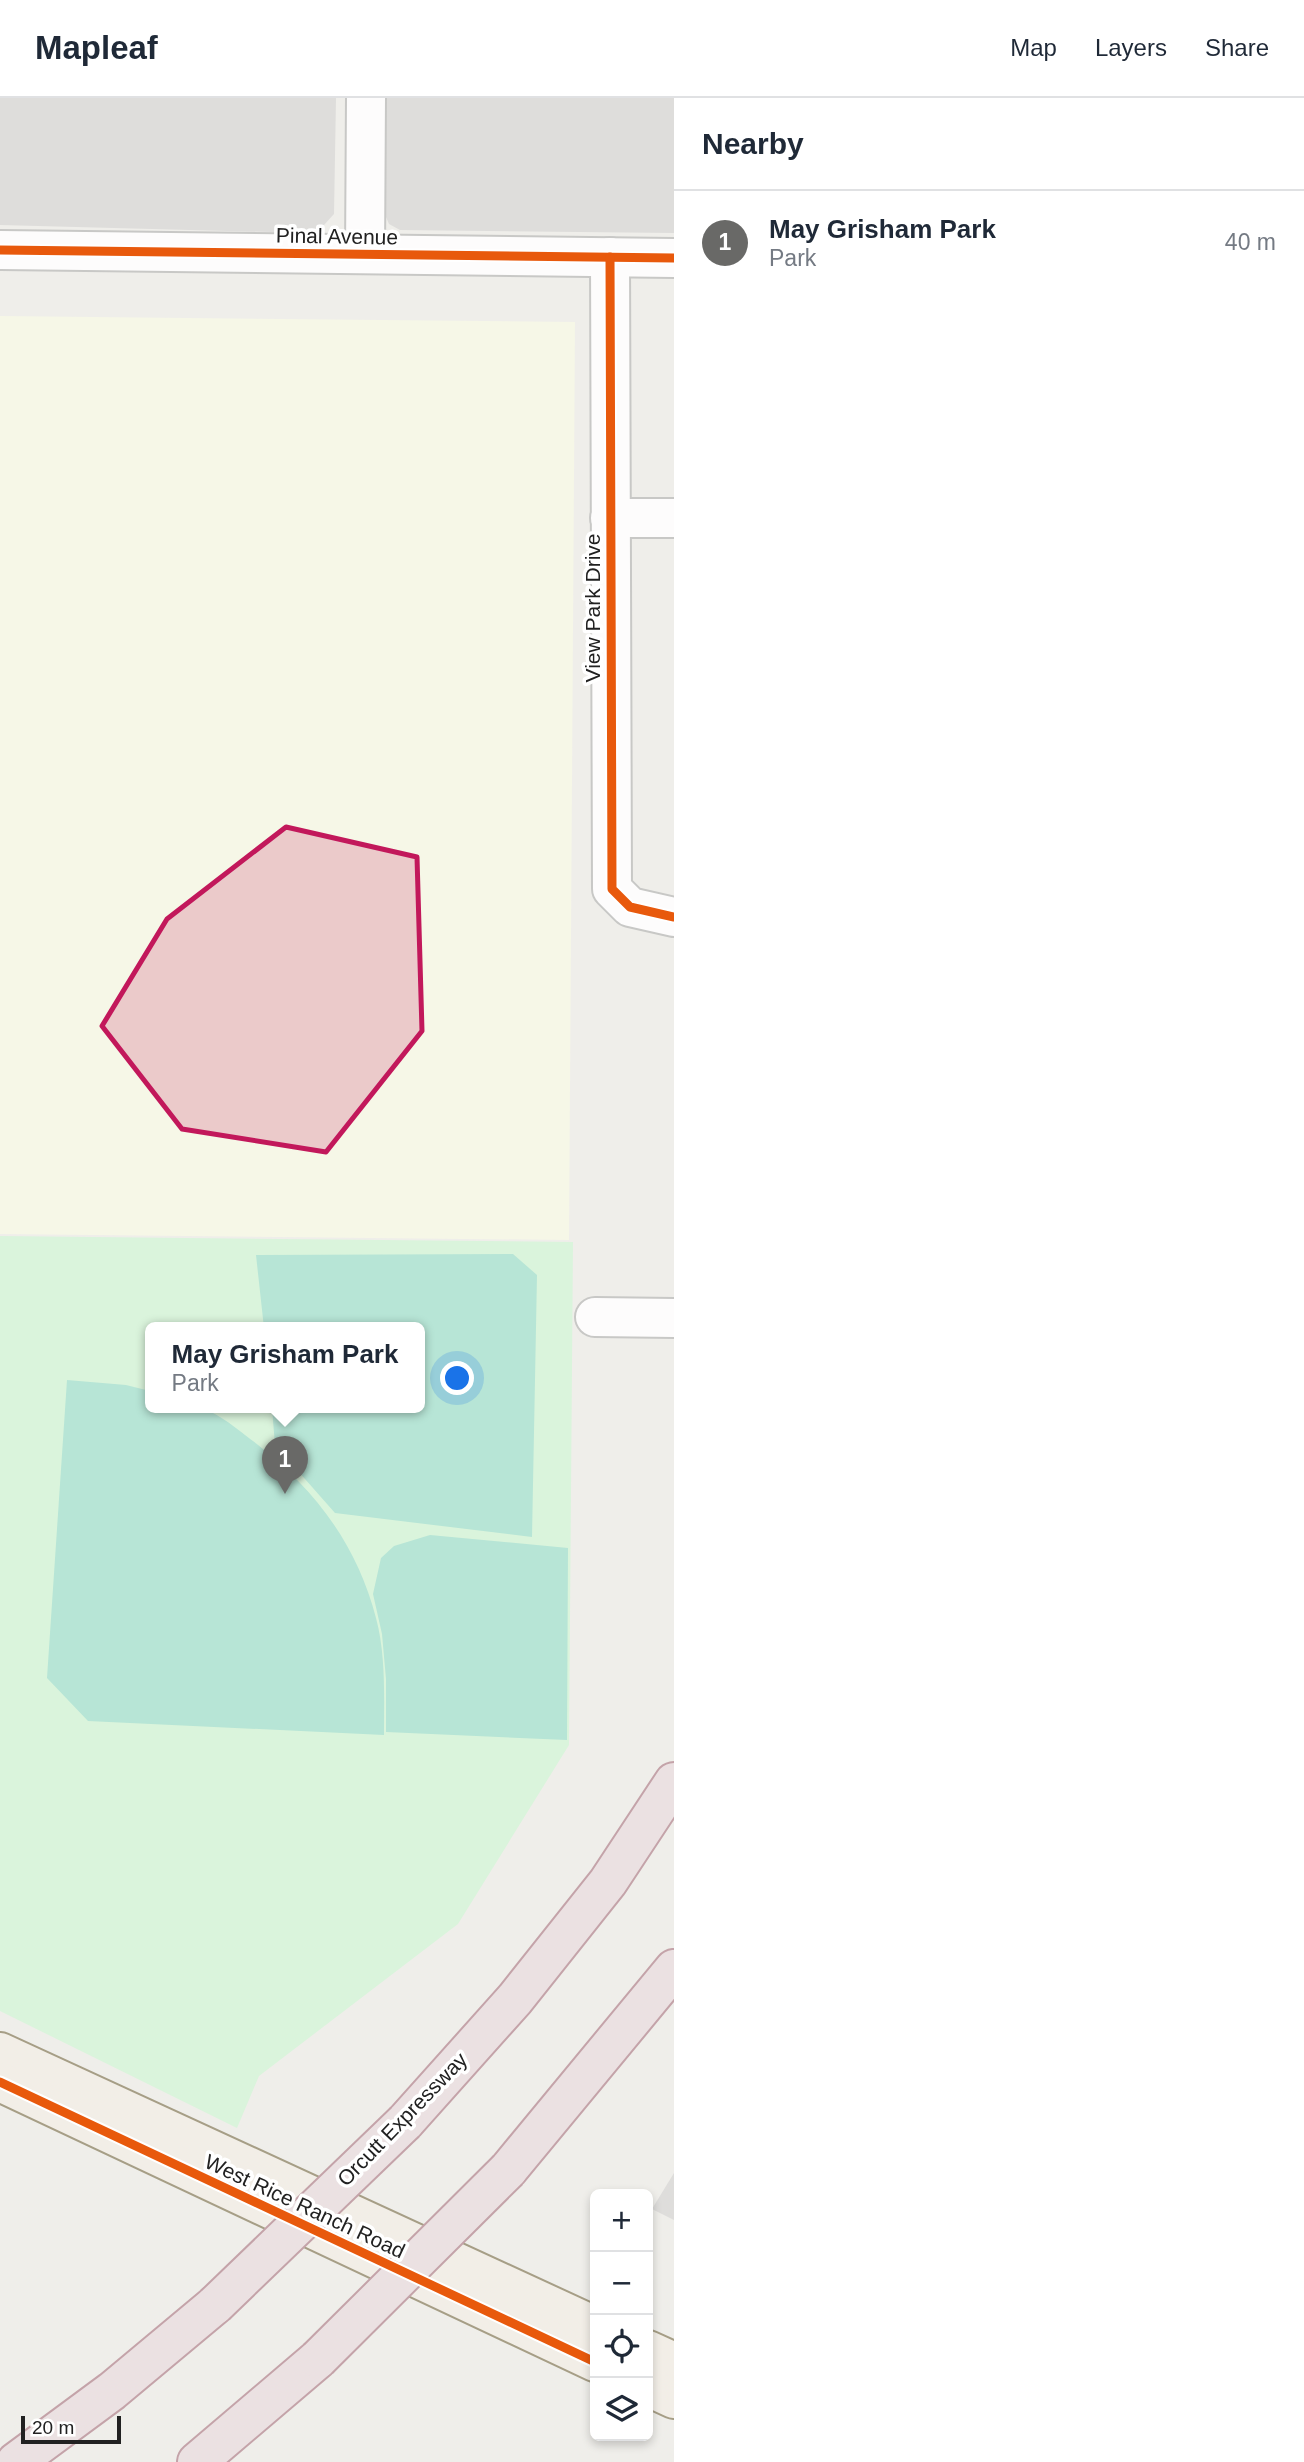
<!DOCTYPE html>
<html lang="en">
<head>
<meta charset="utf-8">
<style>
  body { margin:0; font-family:Helvetica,sans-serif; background:#f2f2f3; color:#1f2937 }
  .controls { position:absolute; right:21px; bottom:21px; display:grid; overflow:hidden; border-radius:10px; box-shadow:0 4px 10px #0003 }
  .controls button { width:63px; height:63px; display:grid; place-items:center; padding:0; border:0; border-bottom:2px solid #e0e1e3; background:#fff; color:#1f2937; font:35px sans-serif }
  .scale { position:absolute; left:21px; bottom:18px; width:100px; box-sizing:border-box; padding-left:7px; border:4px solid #212121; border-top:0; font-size:19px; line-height:24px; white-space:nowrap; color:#212121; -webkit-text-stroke:5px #fff; paint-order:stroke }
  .you { position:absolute; left:458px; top:1281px; width:24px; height:24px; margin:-18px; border:5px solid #fff; border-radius:50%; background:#1a73e8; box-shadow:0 0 0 10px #1a73e833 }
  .badge { display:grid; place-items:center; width:46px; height:46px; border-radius:50%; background:#696967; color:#fff; font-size:23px; font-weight:700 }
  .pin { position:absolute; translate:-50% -58px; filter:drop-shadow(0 2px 4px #0008) }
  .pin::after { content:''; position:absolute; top:37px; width:24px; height:21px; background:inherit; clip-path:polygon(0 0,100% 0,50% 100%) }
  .popup { position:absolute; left:145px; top:1224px; width:280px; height:91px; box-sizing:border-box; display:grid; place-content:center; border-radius:10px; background:#fff; filter:drop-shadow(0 2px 5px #0005); font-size:23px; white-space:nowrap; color:#747a83 }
  .popup b { font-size:26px; color:#1f2937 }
  .popup::after { content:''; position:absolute; left:50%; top:100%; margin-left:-14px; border:14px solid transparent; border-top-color:#fff }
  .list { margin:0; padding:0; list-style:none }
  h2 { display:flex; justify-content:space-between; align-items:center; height:91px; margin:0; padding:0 28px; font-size:30px }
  h2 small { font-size:23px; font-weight:400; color:#747a83 }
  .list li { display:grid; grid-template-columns:46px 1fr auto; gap:21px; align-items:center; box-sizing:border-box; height:105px; padding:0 28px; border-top:2px solid #e0e1e3 }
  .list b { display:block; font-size:26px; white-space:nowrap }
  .list p { margin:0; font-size:23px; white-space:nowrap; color:#747a83 }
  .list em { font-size:23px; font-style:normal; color:#747a83 }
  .icon { flex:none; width:38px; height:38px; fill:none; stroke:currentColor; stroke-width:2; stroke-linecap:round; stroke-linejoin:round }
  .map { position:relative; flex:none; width:674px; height:2364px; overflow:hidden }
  header { display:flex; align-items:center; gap:42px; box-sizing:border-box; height:98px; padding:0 35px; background:#fff; border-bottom:2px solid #e0e1e3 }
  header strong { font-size:33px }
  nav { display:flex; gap:38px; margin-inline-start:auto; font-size:24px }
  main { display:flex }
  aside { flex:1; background:#fff }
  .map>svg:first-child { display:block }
</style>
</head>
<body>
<header>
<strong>Mapleaf</strong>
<nav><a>Map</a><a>Layers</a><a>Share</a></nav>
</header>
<main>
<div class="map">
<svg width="674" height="2364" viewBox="0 0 674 2364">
  <rect width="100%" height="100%" fill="#efeeea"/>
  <g fill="#dedddb">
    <path d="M0,0H336L334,116L324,127L307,135L0,127Z"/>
    <path d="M385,0H674V135L400,132L389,126L383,112Z"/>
    <path d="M674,2075V2122L652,2111Z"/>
  </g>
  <path fill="#f6f7e7" d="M0,218L575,224L569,1142L0,1136Z"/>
  <path fill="#daf4dc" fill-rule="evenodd" d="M0,1138L573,1144L569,1647L458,1826L259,1978L237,2030L0,1913ZM150,1230H420V1310H150Z"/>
  <g fill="#b7e5d6">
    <path d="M513,1156L537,1177L532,1439L335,1415L275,1347L272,1310H420V1230H264L256,1157Z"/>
    <path d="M67,1282L126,1287L150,1293V1310C166,1310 183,1308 199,1310C215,1313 232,1327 245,1337C309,1384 356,1442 376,1520C386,1557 384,1599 384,1637L88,1623L47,1580Z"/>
    <path d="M430,1437L568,1450L567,1642L386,1634V1581L382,1536L373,1496L381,1460L394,1448Z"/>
  </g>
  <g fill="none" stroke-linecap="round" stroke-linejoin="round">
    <g stroke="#c8c8c6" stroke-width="42">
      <g id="minor">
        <path d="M0,152L674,160"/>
        <path d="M365,156L366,0"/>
        <path d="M610,159L612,791L630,809L674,819"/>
        <path d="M610,420H674"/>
        <path d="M595,1219L674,1220"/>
      </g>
    </g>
    <g stroke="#a69e86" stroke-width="42">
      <g id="major">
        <path d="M0,1954L595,2228"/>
        <path d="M0,1984L595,2264"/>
        <path d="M648,2252L674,2264"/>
        <path d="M648,2289L674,2301"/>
      </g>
    </g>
    <g stroke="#c4a3a9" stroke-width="42">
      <g id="highway">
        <path d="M405,2024L515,1901L608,1784L674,1684"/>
        <path d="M508,2072L674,1871"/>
        <path d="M16,2364L112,2293L215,2207"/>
        <path d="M197,2364L318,2261"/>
      </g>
    </g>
    <use href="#minor" stroke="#fdfcfc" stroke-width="38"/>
    <use href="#major" stroke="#f2eee7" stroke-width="38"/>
    <use href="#highway" stroke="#ebe1e2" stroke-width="38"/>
    <g stroke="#c4a3a9" stroke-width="42" stroke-linecap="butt">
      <g id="highway-bridge">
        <path d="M215,2207L405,2024"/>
        <path d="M318,2261L508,2072"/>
      </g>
    </g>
    <use href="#highway-bridge" stroke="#ebe1e2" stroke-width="38"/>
    <g stroke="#fff" stroke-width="13">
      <g id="cycleway">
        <path d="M0,152L674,160"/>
        <path d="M610,159L612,791L630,809L674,819"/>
        <path d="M0,1984L595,2264"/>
      </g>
    </g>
    <use href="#cycleway" stroke="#e8590c" stroke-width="9"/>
  </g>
  <path fill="#c2185b" fill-opacity="0.2" stroke="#c2185b" stroke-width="5" stroke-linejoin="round" d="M286,729L417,759L422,933L326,1054L182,1031L102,928L167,821Z"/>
  <g text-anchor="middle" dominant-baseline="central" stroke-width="7" stroke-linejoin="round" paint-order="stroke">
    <g font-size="21" fill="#212121" stroke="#fff">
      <text transform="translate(337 138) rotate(1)">Pinal Avenue</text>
      <text transform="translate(592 510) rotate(-90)">View Park Drive</text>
      <text transform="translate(402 2021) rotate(-46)">Orcutt Expressway</text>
      <text transform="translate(305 2108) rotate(25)">West Rice Ranch Road</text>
    </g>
  </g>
</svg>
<div class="controls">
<button>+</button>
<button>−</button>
<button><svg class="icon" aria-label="locate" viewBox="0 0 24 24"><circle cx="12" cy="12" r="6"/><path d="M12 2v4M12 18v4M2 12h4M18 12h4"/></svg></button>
<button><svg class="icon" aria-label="layers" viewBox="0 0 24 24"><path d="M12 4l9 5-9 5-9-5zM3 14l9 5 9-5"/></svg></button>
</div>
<div class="scale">20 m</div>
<div class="you"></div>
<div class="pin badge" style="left:285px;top:1396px">1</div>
<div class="popup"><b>May Grisham Park</b>Park</div>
</div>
<aside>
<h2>Nearby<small></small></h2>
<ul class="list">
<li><span class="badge">1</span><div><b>May Grisham Park</b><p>Park</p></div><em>40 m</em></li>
</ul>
</aside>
</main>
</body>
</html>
